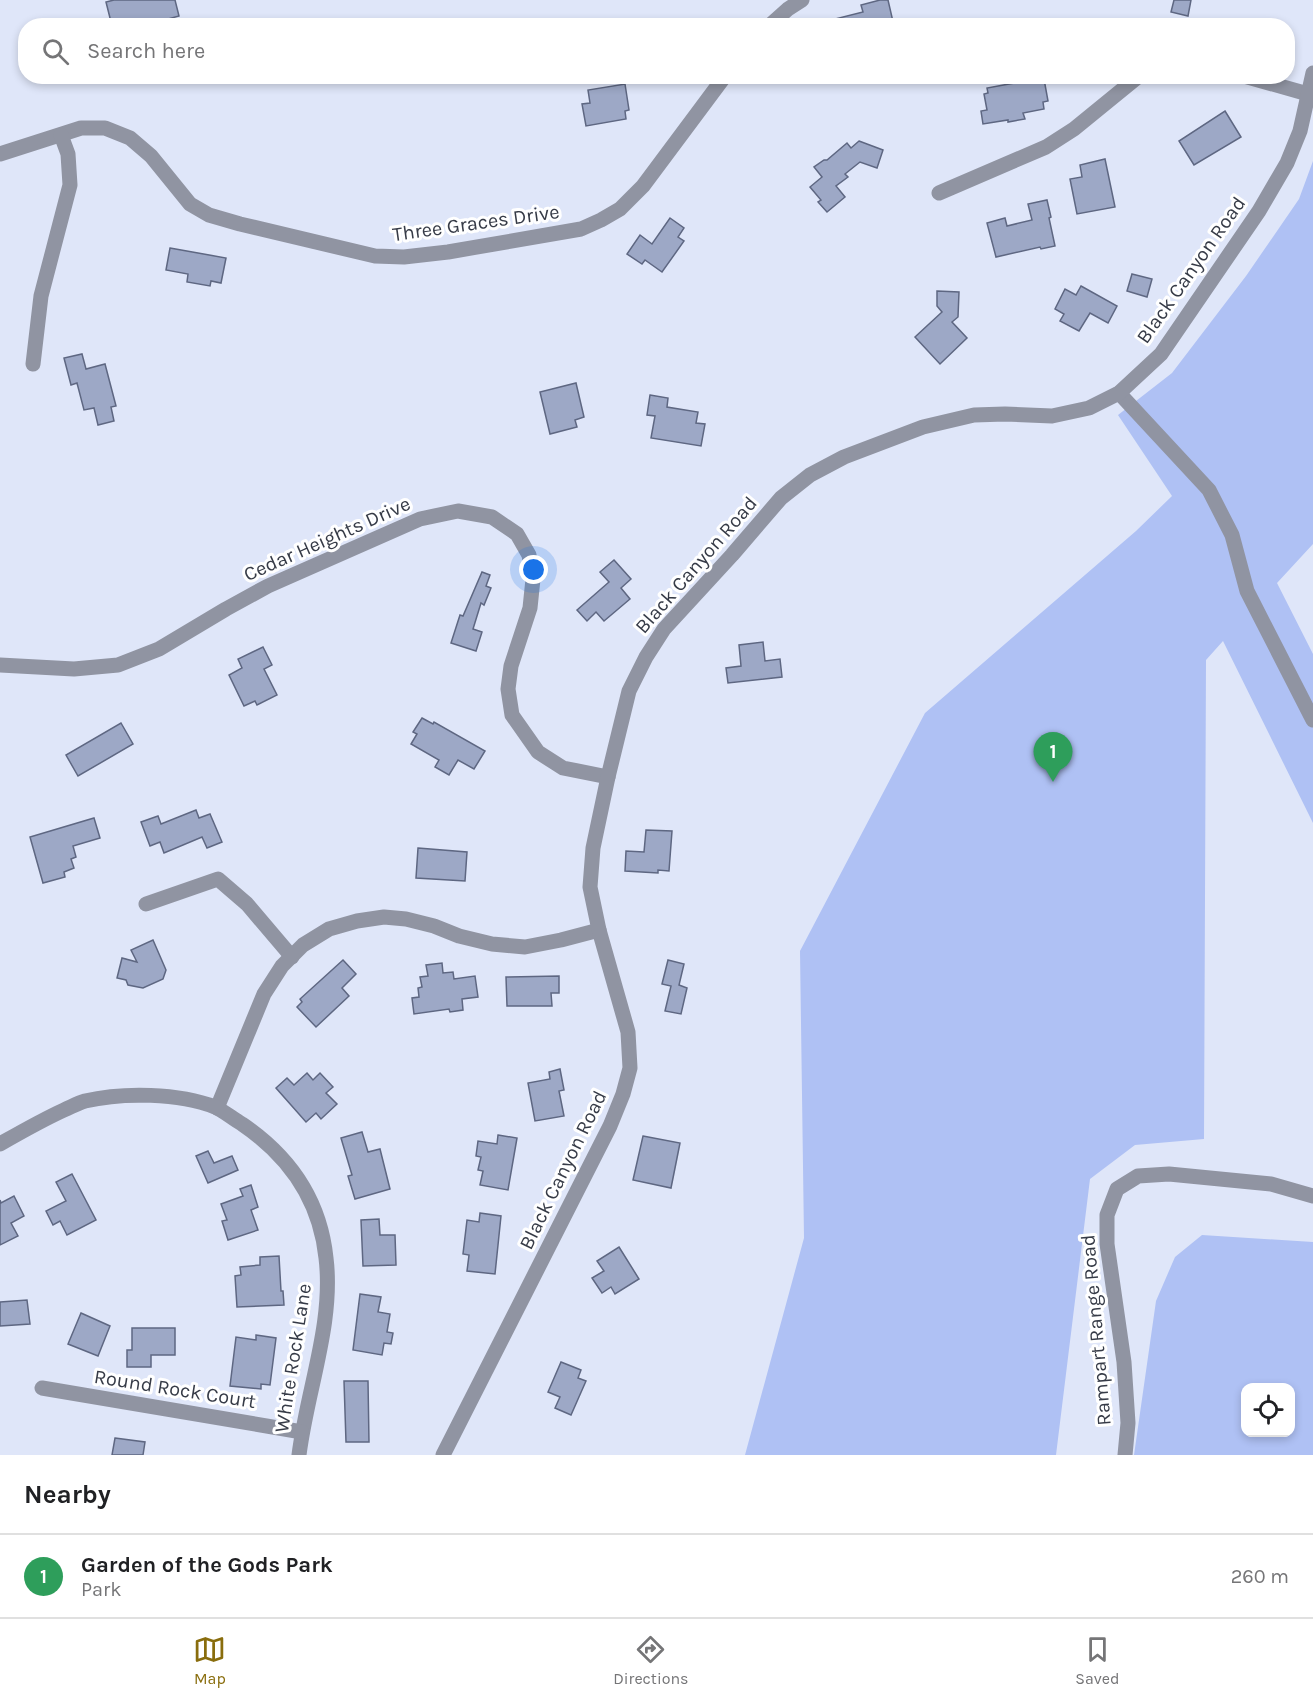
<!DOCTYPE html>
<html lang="en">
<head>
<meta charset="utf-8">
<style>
  body { margin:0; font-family:Karla,sans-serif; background:#f2f2f2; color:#202124 }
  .controls { position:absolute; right:18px; bottom:18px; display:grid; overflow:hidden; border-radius:12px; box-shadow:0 3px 9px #0003 }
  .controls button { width:54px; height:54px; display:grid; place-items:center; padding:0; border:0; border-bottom:2px solid #e0e0e0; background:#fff; color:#202124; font:30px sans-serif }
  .you { position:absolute; left:534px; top:570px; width:21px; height:21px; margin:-15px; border:4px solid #fff; border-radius:50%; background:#1a73e8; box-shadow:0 0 0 9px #1a73e833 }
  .badge { display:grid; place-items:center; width:39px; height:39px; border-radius:50%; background:#896d0d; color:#fff; font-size:20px; font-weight:700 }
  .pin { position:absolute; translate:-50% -50px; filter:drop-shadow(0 2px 3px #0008) }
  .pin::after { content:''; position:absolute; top:32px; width:21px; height:18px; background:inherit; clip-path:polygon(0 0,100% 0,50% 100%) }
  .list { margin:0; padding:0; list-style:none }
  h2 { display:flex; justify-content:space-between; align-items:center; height:78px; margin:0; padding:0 24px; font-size:26px }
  h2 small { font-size:20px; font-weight:400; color:#757577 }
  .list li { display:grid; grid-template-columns:39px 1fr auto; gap:18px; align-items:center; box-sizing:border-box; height:84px; padding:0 24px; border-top:2px solid #e0e0e0 }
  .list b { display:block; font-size:22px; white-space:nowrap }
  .list p { margin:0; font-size:20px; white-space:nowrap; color:#757577 }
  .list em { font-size:20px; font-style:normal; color:#757577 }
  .icon { flex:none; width:33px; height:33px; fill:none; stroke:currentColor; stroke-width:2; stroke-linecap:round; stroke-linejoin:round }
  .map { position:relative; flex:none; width:1313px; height:1455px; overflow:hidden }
  .search { position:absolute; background:#fff; box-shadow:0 3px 9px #0003; left:18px; right:18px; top:18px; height:66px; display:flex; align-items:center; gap:15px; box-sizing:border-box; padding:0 21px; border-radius:24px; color:#757577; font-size:22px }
  .sheet { height:162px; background:#fff }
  nav { display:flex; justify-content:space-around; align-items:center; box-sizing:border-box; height:84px; border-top:2px solid #e0e0e0; background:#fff; font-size:16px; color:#757577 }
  nav a { display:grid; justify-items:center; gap:3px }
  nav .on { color:#896d0d }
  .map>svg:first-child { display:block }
</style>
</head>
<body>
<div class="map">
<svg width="1313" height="1455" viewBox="0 0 1313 1455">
  <rect width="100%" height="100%" fill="#dfe6f9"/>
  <g fill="#afc1f4" fill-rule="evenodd">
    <path d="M1313,161V544L1277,583L1313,654V823L1223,641L1206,660L1204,1139L1135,1145L1090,1179L1056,1455H745L804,1238L800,951L925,713L1136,531L1172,496L1118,415L1172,373L1246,276L1299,199Z"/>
    <path d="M1202,1235L1313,1242V1455H1134L1156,1301L1175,1257ZM1246,1388H1290V1432H1246Z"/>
  </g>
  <g fill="#9da8c6" stroke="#5e6782" stroke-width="1.5">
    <path d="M114,0H175L179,16L143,26H112L106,2Z"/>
    <path d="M880,0H888L894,26H827V21L863,12L861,5Z"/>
    <path d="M1174,0H1191L1188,16L1171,12Z"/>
    <path d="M1015,76H1036L1035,81L1044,79L1048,101L1043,102L1044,109L1023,113L1025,119L1008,122V120L983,124L981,111L987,110L984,94L988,93L987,88L1014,83Z"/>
    <path d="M625,84L629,110L625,111L626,119L586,126L582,104L590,103L588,90Z"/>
    <path d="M1225,111L1241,137L1194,165L1179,141Z"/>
    <path d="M859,141L883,150L877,168L860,162L845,174L848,177L836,186L845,197L827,212L818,202L821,200L810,187L822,177L814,167L824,160H827L847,143L851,148Z"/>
    <path d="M1105,159L1115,207L1077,214L1070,179L1082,177L1080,165Z"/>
    <path d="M1047,200L1051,217L1049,218L1055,246L1041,249L1040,247L996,257L987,223L1005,218L1007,226L1032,220L1028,204Z"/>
    <path d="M670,218L684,228L678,237L684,241L662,272L645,260L642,264L627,254L640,235L652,244Z"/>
    <path d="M170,248L226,258L221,283L211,281L210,286L187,282L188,274L166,270Z"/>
    <path d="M1132,274L1152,279L1147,297L1127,291Z"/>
    <path d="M1081,286L1117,306L1108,323L1090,313L1079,331L1060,321L1064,314L1055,309L1065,289L1076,295Z"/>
    <path d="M937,291L959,292L958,317L952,322L967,338L940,364L915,337L942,312L937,306Z"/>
    <path d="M82,354L86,369L105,364L116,406L111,407L114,421L98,425L94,408L84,410L77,383L71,385L64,358Z"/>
    <path d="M576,383L584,417L575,420L577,427L550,434L540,392Z"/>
    <path d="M650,395L668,398L667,407L698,412L696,423L705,424L701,446L651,438L655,416L647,415Z"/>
    <path d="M614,560L631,579L621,588L630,599L604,621L596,612L587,621L577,610L609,582L600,572Z"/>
    <path d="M482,572L490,575L486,586L491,588L484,605L481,603L473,629L482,632L476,651L451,643L460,615L463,616Z"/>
    <path d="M763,642L765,661L780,659L782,677L728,683L726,668L741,666L739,645Z"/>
    <path d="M263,647L272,665L264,669L277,695L257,705L255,701L244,706L229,675L242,668L238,659Z"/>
    <path d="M422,718L433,724L434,722L485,751L474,769L458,760L449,775L435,767L439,760L411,744L417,734L413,732Z"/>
    <path d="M121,723L133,744L78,776L66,755Z"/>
    <path d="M196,810L199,818L210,814L222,842L207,848L202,837L164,853L160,842L150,846L141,822L158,816L161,824Z"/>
    <path d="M94,818L100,838L73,846L76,857L71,859L74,868L64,872L65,877L43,883L30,837Z"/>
    <path d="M646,830L672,831L669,871L658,870V873L625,871L626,851L644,852Z"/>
    <path d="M418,848L467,852L465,881L416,878Z"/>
    <path d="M153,940L166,970L163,979L143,988L128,985L126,980L117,978L122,958L137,962L131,950Z"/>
    <path d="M343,960L356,974L342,988L349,996L316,1027L297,1007L302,1002L300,999Z"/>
    <path d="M668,960L684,964L679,985L687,988L681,1014L665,1011L671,986L662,984Z"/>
    <path d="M442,963L443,973L453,972L454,979L475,976L478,997L462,999L463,1010L450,1012L449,1009L414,1014L412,998L419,997L418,988L422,987L420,977L428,976L426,965Z"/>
    <path d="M559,976V993H551L552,1006H507L506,977Z"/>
    <path d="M560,1069L564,1090L559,1091L564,1116L535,1121L528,1083L550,1079L549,1072Z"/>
    <path d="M307,1073L313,1080L320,1073L333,1087L326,1093L337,1104L321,1119L316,1113L306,1122L276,1088L287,1078L294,1085Z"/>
    <path d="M362,1132L368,1152L380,1149L390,1189L355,1199L348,1176L352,1175L341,1138Z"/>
    <path d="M498,1135L517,1138L508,1190L480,1185L483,1171L478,1170L481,1157L476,1156L478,1141L497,1144Z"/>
    <path d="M643,1136L680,1143L671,1188L633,1180Z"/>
    <path d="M208,1151L214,1163L232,1156L238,1170L208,1183L196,1156Z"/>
    <path d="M72,1174L96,1220L67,1235L60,1221L53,1225L46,1211L66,1201L56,1182Z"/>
    <path d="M251,1185L258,1207L251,1210L258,1230L228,1240L222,1221L227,1220L221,1204L243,1196L240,1189Z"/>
    <path d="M14,1196L24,1216L11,1223L18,1236L0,1245V1200L1,1203Z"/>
    <path d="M480,1213L501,1216L495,1274L467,1271L469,1255L463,1254L467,1220L479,1222Z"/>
    <path d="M379,1219L380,1235H395L396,1265L363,1266L361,1220Z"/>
    <path d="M619,1247L639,1279L615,1294L611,1287L602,1293L592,1278L604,1271L597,1261Z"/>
    <path d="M279,1256L281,1291H283L284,1305L237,1307L235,1276L241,1275L240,1267L260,1265V1257Z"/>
    <path d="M360,1294L381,1297L378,1312L390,1314L387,1332L393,1333L391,1344L384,1343L382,1355L353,1350Z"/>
    <path d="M27,1300L30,1324L0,1326V1302Z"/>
    <path d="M81,1313L110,1326L98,1356L68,1344Z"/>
    <path d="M132,1328H175V1355H151V1367H127V1350H132Z"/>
    <path d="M256,1335L276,1338L270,1385L261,1384V1389L230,1386L236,1337L256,1340Z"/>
    <path d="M561,1362L581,1370L578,1378L586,1381L571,1415L555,1408L560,1397L548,1392Z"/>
    <path d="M344,1381H368L369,1442H346Z"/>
    <path d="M115,1438L145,1442L143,1455H112Z"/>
  </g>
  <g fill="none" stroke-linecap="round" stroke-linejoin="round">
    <g stroke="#9094a2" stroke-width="15">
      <path d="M769,26L788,9L802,0"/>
      <path d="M1244,76L1308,94"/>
      <path d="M0,154L81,128H105L130,138L151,156L190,204L209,215L240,224L375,256L404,257L448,252L581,229L601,220L620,209L643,186L725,76"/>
      <path d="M939,193L1046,147L1074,129L1139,76"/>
      <path d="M33,364L41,296L70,185L68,154L61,135"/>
      <path d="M1119,393L1209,490L1232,535L1247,591L1313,720"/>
      <path d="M0,665L74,669L118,665L159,649L226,609L268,586L420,519L458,511L492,517L517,534L529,555L533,579L530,608L511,666L508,689L512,715L538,752L563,768L608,777"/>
      <path d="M146,904L218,879L247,904L292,957"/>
      <path d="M217,1108L264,994L282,966L303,945L329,929L357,921L384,917L406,919L434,926L459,936L492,944L525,947L561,940L599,930"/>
      <path d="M0,1144C21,1132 42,1120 64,1110C71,1107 78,1103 85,1101C123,1092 179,1093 215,1107C224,1111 233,1119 242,1124C289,1156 320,1200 326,1258C334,1323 307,1390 299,1455"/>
      <path d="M42,1388L302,1432"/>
      <path d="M443,1455L610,1126L623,1094L630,1068L628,1032L599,930L590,887L593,848L608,777L629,691L646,657L664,629L732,555L781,498L810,475L844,457L923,427L974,415L1005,414L1052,416L1089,408L1119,393L1161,354L1259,211L1287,163L1300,131L1313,73"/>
      <path d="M1125,1455L1128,1423L1124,1362L1107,1244V1215L1117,1189L1138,1176L1169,1174L1271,1184L1313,1196"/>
    </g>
  </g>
  <g text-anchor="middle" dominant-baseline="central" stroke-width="6" stroke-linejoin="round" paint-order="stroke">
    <g font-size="20" fill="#363b47" stroke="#fff">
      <text transform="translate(476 223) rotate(-8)">Three Graces Drive</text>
      <text transform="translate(1191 270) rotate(-55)">Black Canyon Road</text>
      <text transform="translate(327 539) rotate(-24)">Cedar Heights Drive</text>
      <text transform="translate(696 565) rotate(-49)">Black Canyon Road</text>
      <text transform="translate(563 1170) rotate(-64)">Black Canyon Road</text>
      <text transform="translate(1096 1330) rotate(-95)">Rampart Range Road</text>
      <text transform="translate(293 1358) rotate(-81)">White Rock Lane</text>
      <text transform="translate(175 1389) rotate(9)">Round Rock Court</text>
    </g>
  </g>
</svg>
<div class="controls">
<button><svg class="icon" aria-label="locate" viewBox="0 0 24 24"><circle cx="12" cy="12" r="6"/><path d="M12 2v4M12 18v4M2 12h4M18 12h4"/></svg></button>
</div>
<div class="you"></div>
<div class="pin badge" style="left:1053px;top:782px;background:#2e9e5b">1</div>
<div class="search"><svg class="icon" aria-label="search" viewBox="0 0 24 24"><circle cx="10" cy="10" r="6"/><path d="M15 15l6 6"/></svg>Search here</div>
</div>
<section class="sheet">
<h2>Nearby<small></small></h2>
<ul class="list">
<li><span class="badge" style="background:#2e9e5b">1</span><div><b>Garden of the Gods Park</b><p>Park</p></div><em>260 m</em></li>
</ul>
</section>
<nav>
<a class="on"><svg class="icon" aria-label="map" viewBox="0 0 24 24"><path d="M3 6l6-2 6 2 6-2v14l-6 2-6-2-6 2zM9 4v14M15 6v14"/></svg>Map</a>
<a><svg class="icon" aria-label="directions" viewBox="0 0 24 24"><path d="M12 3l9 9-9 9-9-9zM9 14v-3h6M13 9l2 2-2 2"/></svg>Directions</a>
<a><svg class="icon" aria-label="saved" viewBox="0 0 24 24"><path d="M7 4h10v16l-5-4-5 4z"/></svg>Saved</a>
</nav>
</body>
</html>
